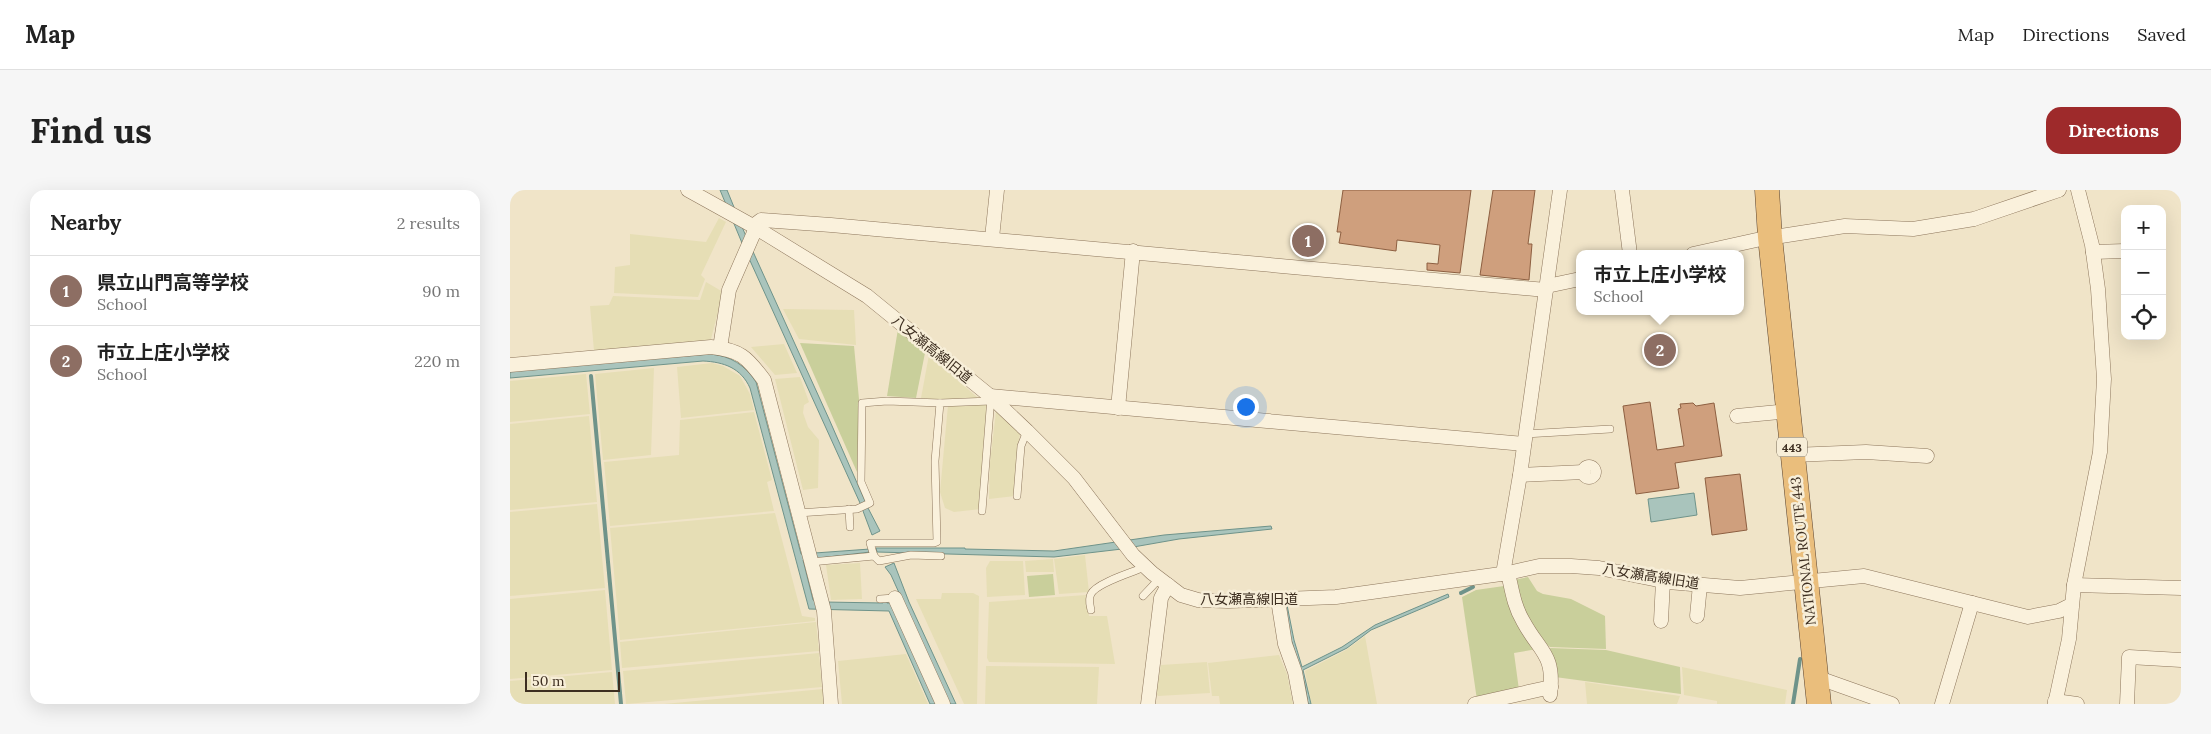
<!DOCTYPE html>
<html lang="en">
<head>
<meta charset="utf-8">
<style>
  body { margin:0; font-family:Lora,"Noto Sans JP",serif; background:#f6f6f6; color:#222 }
  .controls { position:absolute; right:15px; top:15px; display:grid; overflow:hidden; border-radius:10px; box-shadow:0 5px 20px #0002 }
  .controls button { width:45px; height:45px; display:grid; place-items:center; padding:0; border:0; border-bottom:1px solid #e0e0e0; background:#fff; color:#222; font:25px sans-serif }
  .scale { position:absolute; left:15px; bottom:12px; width:95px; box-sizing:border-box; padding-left:5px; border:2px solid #3d2e20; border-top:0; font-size:14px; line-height:18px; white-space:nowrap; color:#3d2e20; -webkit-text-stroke:4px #f7eed8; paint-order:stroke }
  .you { position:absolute; left:735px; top:216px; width:18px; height:18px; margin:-12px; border:4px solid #fff; border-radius:50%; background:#1a73e8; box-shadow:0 0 0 8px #1a73e833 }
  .badge { display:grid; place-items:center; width:32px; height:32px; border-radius:50%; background:#9e2a2b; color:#fff; font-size:16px; font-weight:700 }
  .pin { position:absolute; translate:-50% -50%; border:2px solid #fff; box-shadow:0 1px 5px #0006 }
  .popup { position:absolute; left:1066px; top:60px; width:168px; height:65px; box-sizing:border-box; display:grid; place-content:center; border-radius:10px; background:#fff; filter:drop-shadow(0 1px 4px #0005); font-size:16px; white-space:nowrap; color:#767676 }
  .popup b { font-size:19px; color:#222 }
  .popup::after { content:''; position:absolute; left:50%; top:100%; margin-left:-10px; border:10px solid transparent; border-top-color:#fff }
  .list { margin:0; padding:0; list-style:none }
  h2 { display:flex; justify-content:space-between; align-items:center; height:65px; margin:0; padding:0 20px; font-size:21px }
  h2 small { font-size:16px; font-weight:400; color:#767676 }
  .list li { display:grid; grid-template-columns:32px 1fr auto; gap:15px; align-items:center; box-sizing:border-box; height:70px; padding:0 20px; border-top:1px solid #e0e0e0 }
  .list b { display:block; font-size:19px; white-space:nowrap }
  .list p { margin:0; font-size:16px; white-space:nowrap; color:#767676 }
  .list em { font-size:16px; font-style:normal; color:#767676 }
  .icon { flex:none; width:28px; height:28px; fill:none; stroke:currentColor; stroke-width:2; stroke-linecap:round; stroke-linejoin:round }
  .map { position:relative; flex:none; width:1671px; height:514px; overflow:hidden; border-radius:15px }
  header { display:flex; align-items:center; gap:30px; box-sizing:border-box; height:70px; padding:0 25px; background:#fff; border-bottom:1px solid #e0e0e0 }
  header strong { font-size:24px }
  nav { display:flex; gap:28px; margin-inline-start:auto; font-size:18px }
  .intro { display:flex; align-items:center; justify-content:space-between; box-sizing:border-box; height:120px; padding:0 30px }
  h1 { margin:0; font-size:35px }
  .button { padding:12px 22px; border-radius:15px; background:#9e2a2b; color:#fff; font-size:18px; font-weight:700 }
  main { display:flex; gap:30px; padding:0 30px }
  aside { flex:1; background:#fff; border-radius:15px; box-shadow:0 5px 20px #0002 }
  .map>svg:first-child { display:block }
</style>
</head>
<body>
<header>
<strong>Map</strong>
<nav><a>Map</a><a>Directions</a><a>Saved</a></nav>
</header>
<div class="intro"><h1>Find us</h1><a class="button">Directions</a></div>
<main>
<aside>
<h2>Nearby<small>2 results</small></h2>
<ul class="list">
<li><span class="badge" style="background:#8d6e63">1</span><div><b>県立山門高等学校</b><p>School</p></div><em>90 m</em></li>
<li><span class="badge" style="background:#8d6e63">2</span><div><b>市立上庄小学校</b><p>School</p></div><em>220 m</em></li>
</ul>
</aside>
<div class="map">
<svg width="1671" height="514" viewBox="0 0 1671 514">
  <rect width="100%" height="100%" fill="#f0e4c8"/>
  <g fill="#e6deb5">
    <path d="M209,28L216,32L191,85L195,89L188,107L104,103L105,77L120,75V44L196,52Z"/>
    <path d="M196,92L213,102L201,149L192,152L84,161L80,116L99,115L103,106L190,110Z"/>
    <path d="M273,119L344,120L346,155L289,149Z"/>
    <path d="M274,154L287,183L265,185L241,157Z"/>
    <path d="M419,165L468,208L431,210L411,208Z"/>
    <path d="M202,173L213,176L230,186L240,204L244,220L171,228L167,177Z"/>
    <path d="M144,178L141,265L93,270L85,184Z"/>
    <path d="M76,184L80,224L0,232V191Z"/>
    <path d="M290,187L299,212L294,215L293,223L298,237L309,250L308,298L293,300L265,189Z"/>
    <path d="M478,214L471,319L444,322L435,318L430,302L438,215Z"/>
    <path d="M486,221L510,242L505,306L479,309L480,272Z"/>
    <path d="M244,222L262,290L257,292L264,321L100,336L94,272L169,265L170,230Z"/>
    <path d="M79,226L87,312L0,320V234Z"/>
    <path d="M87,314L95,398L0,406V322Z"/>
    <path d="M265,323L292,426L305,428V431L110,450L100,338Z"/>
    <path d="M575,365L579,402L549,404L544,369Z"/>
    <path d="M543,369L544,382H516L515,371Z"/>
    <path d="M480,371H513L515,405L477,407L476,378Z"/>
    <path d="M350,373L352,409L321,410L316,375Z"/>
    <path d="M95,400L102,480L0,489V409Z"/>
    <path d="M432,403H463L469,406L467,514H454L406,409H431Z"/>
    <path d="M576,405L579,426H597L605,474L479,472L477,468L479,412Z"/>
    <path d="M306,432L309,461L112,478L110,452Z"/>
    <path d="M855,446L867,514H801L795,481L836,460Z"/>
    <path d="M309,463L312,497L116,514L113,481Z"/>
    <path d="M396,464L418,514H332L328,471Z"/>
    <path d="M769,465L777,484L783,514H710L709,506H702L698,473Z"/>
    <path d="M697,472L700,503L648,506L646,503L651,475Z"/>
    <path d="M476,476L589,477L587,514H475Z"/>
    <path d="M1172,477L1277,500L1275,514H1207V511L1174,505Z"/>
    <path d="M102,482L105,514H0V491Z"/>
    <path d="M1075,492L1170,506L1167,514H1077Z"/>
    <path d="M313,499L314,514H154Z"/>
  </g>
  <g fill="#c9cf9b">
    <path d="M388,139L415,163L406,208L377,206Z"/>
    <path d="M290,153L344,156L349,209L347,282Z"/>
    <path d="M543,384L545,405L519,407L517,386Z"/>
    <path d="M1018,387L1027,401L1033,404L1061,409L1095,426L1096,459L1040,457C1018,440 1013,414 1004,390Z"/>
    <path d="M994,396C1000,423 1010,437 1027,459L1004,463L1009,500L967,510L952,407L966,400Z"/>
    <path d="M1040,458L1096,460L1170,477L1171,504L1045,487V475Z"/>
  </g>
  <g fill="#a9c4bc" stroke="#6f938a">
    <path d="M210,0H217L235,44L319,229L358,318L370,341L362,345L350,313L232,53Z"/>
    <path d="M200,164C221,166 235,175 246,192L291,364L360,359V362L293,370L303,410L315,412L373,413V411H377V413H382L428,514H420L379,421L299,419L240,198C231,178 214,172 193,171L0,188V180Z"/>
    <path d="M1184,303L1187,325L1141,332L1138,309Z"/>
    <path d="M761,336L762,339L669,349L612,359L544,367L367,362L366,358H455V359L544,361L654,345Z"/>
    <path d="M384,373L399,412L446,514H439L381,385L375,377Z"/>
    <path d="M938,404L939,407L861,440L837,458L793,480L801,514H798L795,495L781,449L775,415H777L784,450L792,477L832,457L865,435Z"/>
  </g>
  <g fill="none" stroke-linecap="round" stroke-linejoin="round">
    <g stroke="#6f938a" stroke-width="4">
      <path d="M81,186L111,514"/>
      <path d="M951,403L963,397"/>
      <path d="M1283,514L1290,469"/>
    </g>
  </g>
  <g fill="#cf9f7d" stroke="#8d5f41">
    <path d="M833,0H961L950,83L917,80V73L928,74L930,55L887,50L886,61L829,53L831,42H827Z"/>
    <path d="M983,0H1025L1018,54H1022L1019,90L970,85Z"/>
    <path d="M1140,212L1147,260L1174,256L1168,219L1171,218L1170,214L1183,213L1186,216L1204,213L1212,266L1165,273L1169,298L1126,304L1113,216Z"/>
    <path d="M1230,284L1237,340L1202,345L1195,288Z"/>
  </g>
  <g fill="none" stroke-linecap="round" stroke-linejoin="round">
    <g stroke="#8d765c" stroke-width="8">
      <g id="service">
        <path d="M1015,244L1100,239"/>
        <path d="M507,306L511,256L517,241"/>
        <path d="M339,319L340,337"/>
        <path d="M472,321L481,207"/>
        <path d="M288,323L347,319L360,313L351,292L352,213L377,211L430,213"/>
        <path d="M431,366L401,365L369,371L364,366L360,353H424L427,352L425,271L430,213L481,211"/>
        <path d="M301,372L364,366"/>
        <path d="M633,406L649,389"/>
        <path d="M370,409L385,408"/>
        <path d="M581,420C580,415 578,409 581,404C586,393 623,382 635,377"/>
      </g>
    </g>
    <g stroke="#8d765c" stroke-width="15">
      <g id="minor">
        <path d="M178,0L243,36L357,106L480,206L517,241L564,288L623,365L642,383L671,405L688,410L718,411L826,407L998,383L1029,376H1061L1089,378L1158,392L1230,398L1354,386L1518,427L1549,421L1561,415"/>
        <path d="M1112,0L1120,64"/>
        <path d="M243,36L251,30L321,35L1036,100"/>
        <path d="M1271,46L1335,36L1403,39L1464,29L1549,0"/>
        <path d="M482,48L487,0"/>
        <path d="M1583,62L1615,61"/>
        <path d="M1183,64L1260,47"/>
        <path d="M1037,96L1070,89"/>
        <path d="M210,158L219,100L246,38"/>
        <path d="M0,175L201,157C230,160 237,167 254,190L314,421L321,514"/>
        <path d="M480,206L1014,254"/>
        <path d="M608,218L623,61"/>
        <path d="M1227,226L1279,221"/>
        <path d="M1283,265L1356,262L1417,266"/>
        <circle cx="1079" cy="282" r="5"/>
        <path d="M1010,285L1074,282"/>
        <path d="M998,383C1002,400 1004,416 1013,431C1030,463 1045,463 1040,505"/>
        <path d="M993,384L1010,285L1050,0"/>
        <path d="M1564,395L1671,398"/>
        <path d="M385,408L433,514"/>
        <path d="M768,410L775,454L785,482L791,514"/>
        <path d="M1187,426L1190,395"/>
        <path d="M1151,431L1153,391"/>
        <path d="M1306,487L1382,514"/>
        <path d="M1545,511L1567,514"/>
        <path d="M638,514L651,408L658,395"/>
        <path d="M965,514L1041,497"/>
        <path d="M1432,514L1462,413"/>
        <path d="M1545,514L1559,449L1564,395L1590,262L1594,189L1588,99L1582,55L1568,0"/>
        <path d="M1617,514L1619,467L1671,470"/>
      </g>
    </g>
    <g stroke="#5b4430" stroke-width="25">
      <path id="trunk" d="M1257,0L1260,47L1309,514"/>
    </g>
    <use href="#service" stroke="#faf1dc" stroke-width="7"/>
    <use href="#minor" stroke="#faf1dc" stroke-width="14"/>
    <use href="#trunk" stroke="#eabe7c" stroke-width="24"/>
  </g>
  <g text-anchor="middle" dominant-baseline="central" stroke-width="5" stroke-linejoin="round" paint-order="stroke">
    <rect fill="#f7eed8" stroke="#756857" stroke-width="1" x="1267" y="247.5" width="30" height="19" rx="4"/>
    <g font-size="12" font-weight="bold" fill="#3d2e20">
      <text x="1282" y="257">443</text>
    </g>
    <g font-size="14" fill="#3d2e20" stroke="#f7eed8">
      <text transform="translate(422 159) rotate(39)">八女瀬高線旧道</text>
      <text transform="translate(1293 361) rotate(-96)">NATIONAL ROUTE 443</text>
      <text transform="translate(1141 386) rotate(9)">八女瀬高線旧道</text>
      <text x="739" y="409">八女瀬高線旧道</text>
    </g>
  </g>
</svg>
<div class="controls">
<button>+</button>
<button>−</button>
<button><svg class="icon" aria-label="locate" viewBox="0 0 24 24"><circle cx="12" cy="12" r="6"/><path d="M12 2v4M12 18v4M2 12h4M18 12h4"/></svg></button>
</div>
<div class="scale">50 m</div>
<div class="you"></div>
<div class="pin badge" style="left:798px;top:51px;background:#8d6e63">1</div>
<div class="pin badge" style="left:1150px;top:160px;background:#8d6e63">2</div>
<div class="popup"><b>市立上庄小学校</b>School</div>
</div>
</main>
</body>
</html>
